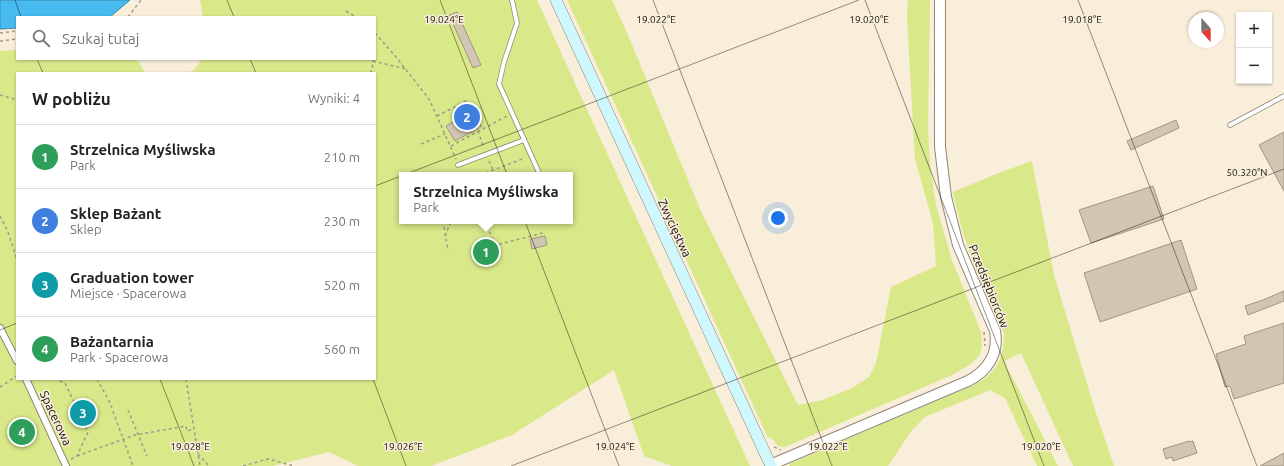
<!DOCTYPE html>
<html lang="pl">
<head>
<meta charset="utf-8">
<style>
  body { margin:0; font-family:Ubuntu,sans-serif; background:#f6f6f6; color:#222 }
  .controls { position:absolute; right:12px; top:12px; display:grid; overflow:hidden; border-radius:0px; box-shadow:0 1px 3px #0004 }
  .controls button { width:36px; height:36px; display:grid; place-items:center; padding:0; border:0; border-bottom:1px solid #e0e0e0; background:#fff; color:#222; font:20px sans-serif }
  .compass { position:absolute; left:1188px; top:12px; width:36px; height:36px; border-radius:50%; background:#fff; box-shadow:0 1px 3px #0004; rotate:159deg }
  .you { position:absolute; left:778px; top:218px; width:14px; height:14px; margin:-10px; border:3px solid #fff; border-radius:50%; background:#1a73e8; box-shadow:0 0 0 6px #1a73e833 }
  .badge { display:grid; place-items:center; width:26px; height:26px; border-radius:50%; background:#ea580c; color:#fff; font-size:13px; font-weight:700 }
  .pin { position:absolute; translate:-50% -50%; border:2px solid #fff; box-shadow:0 1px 4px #0006 }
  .popup { position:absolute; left:399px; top:172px; width:174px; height:52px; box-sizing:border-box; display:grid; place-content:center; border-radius:0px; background:#fff; filter:drop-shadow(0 1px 3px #0005); font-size:13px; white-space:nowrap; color:#767676 }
  .popup b { font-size:15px; color:#222 }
  .popup::after { content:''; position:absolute; left:50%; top:100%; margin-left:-8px; border:8px solid transparent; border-top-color:#fff }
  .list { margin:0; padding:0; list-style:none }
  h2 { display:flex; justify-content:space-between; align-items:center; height:52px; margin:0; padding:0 16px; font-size:17px }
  h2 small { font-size:13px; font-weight:400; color:#767676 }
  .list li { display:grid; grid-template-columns:26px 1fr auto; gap:12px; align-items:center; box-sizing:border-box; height:64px; padding:0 16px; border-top:1px solid #e0e0e0 }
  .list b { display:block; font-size:15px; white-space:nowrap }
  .list p { margin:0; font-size:13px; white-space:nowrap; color:#767676 }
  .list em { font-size:13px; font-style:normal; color:#767676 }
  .icon { flex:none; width:22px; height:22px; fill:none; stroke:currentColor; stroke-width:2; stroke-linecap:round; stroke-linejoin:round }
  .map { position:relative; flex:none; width:1284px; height:466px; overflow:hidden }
  .search { position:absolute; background:#fff; box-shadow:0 1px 3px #0004; left:16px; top:16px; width:360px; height:44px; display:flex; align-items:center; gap:10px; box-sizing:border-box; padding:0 14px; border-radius:0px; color:#767676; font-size:15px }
  .panel { position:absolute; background:#fff; box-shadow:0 1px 3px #0004; left:16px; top:72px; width:360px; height:308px; border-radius:0px }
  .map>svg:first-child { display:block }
</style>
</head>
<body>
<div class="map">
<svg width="1284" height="466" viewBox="0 0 1284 466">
  <rect width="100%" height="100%" fill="#f9eeda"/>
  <g fill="#d9e889" fill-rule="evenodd">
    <path d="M200,0H537L750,466H672L644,456L614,370L512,435L431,466H358L329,452L273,466H0V51L17,50V59H134L139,62L145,73H17V379H375V73H188L194,70L202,59H375V17H203ZM402,175H570V221H402Z"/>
    <path d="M567,0H612L628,35L700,209L798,405L823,400L852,388L869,377L876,363L891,287L936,266L933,223L915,159L907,19L908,0H930L928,128L930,165L936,205L952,260L981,332L982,345L980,355L971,364L952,375L785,447C775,448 777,442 770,437L768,438Z"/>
    <path d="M1032,161L1054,275L1095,410L1114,466H1073L1021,353L1004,361L1058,466H1037L1005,398L990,390L925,417L912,430L888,466H789L791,463L955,393C978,385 1002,372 1003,345C1004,340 1005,334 1003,330C997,312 987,297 980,280C968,251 959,223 953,192L996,174Z"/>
  </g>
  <path fill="#47baef" stroke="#3887aa" d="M0,0H130L110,17H17V28L0,29Z"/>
  <g fill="#d1c6b2" stroke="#a09683">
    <path d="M457,12L481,65L473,68L449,15Z"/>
    <path d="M470,112L479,128L455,141L446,126Z"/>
    <path d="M1176,120L1179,128L1131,150L1127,141Z"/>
    <path d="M1284,132V191L1259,145Z"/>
    <path d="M1153,186L1164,219L1091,243L1079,210Z"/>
    <path d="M545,236L547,245L532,249L530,239Z"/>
    <path d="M1181,240L1197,289L1100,322L1084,273Z"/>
    <path d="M1284,291V301L1248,315L1245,306L1263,300Z"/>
    <path d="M1284,323V383L1234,399L1230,386L1225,387L1216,354L1246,344L1244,336Z"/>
    <path d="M1189,441V442L1193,441L1197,453L1173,461L1172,457L1166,459L1163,449Z"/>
    <path d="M1284,453V466H1260Z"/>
  </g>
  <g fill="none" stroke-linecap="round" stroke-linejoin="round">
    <g stroke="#918775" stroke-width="5.5">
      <g id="service">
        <path d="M512,0L517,23L504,62L499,84L540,175"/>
        <path d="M1230,125L1284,96"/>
        <path d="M458,165L524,140"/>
      </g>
    </g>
    <g stroke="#918775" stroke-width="8">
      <g id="pedestrian">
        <path d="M0,328L17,361"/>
        <path d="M26,379L66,466"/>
      </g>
    </g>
    <g stroke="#918775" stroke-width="12">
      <path id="tertiary" d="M770,465L968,381C988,371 999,353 995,331L958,245L946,197L940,147V0"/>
    </g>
    <g stroke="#918775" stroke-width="12">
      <path id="secondary" d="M556,0L771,466"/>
    </g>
    <g stroke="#a1998a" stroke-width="1.5" stroke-dasharray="3 3" stroke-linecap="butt">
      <path d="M346,11L356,17"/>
      <path d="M128,17L141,0"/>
      <path d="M0,33L17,31"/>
      <path d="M375,33L396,57L429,99L456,159"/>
      <path d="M0,41L17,39"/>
      <path d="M373,61L406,69"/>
      <path d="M370,73L372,70L373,59"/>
      <path d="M0,95L17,100"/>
      <path d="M437,116L466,101L482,128"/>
      <path d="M478,131L484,148"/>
      <path d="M421,144L445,134"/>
      <path d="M451,146L507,116"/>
      <path d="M489,161L493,170"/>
      <path d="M480,175L525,158"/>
      <path d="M0,216L8,232L17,260"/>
      <path d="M443,221L448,251"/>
      <path d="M484,221L496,245L543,233"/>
      <path d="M445,236L451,221"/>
      <path d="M984,332L985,346"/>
      <path d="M54,379L65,383L88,432L77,456L71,459"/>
      <path d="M97,379L110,403L133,466"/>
      <path d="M186,379L200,466"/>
      <path d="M0,387L17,376"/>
      <path d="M75,405L83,401L91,420L83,423"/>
      <path d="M128,410L147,456"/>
      <path d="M774,447L781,450"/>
      <path d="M198,454L209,466"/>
      <path d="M77,456L135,435L186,426L187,431L194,429"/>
      <path d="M243,466L268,459L294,466"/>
    </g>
    <use href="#service" stroke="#fff" stroke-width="4"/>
    <use href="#pedestrian" stroke="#fff" stroke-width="6"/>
    <use href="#tertiary" stroke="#fff" stroke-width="10"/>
    <use href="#secondary" stroke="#cff7fe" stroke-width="11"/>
  </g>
  <path fill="none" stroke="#141009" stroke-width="1" stroke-opacity="0.45" d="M15,0L21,17M227,0L234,17M440,0L619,466M653,0L832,466M865,0L1044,466M1078,0L1257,466M37,59L43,73M250,59L256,73M375,186L859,0M0,330L17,323M160,379L194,466M373,379L406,466M511,466L1284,169"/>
  <g text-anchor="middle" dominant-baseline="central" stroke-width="3" stroke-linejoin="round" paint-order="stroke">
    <g font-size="12" fill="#141009" stroke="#f9eeda">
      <text transform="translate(675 228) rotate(65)">Zwycięstwa</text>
      <text transform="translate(989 286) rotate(68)">Przedsiębiorców</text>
      <text transform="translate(56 418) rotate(65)">Spacerowa</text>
    </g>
  </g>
  <g font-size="10" text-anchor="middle" fill="#141009" stroke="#f9eeda" stroke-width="3" stroke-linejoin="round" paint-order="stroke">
    <text x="1082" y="23">19.018°E</text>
    <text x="444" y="23">19.024°E</text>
    <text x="656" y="23">19.022°E</text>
    <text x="869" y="23">19.020°E</text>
    <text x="1247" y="176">50.320°N</text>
    <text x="190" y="450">19.028°E</text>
    <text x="403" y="450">19.026°E</text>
    <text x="615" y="450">19.024°E</text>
    <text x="828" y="450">19.022°E</text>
    <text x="1041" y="450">19.020°E</text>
  </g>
</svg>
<div class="controls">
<button>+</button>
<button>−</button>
</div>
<svg class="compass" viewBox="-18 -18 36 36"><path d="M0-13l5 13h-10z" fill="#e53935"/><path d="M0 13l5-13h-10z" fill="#767676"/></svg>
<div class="you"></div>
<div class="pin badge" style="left:486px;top:252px;background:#2e9e5b">1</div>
<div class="popup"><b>Strzelnica Myśliwska</b>Park</div>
<div class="pin badge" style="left:467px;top:117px;background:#3f7fe0">2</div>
<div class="pin badge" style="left:83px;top:413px;background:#0f9aa8">3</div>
<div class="pin badge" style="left:22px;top:432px;background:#2e9e5b">4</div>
<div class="search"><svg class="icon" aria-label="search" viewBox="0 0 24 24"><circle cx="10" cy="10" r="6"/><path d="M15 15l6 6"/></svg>Szukaj tutaj</div>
<section class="panel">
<h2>W pobliżu<small>Wyniki: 4</small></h2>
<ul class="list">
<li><span class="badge" style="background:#2e9e5b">1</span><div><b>Strzelnica Myśliwska</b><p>Park</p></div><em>210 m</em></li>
<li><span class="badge" style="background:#3f7fe0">2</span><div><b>Sklep Bażant</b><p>Sklep</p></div><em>230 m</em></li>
<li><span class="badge" style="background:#0f9aa8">3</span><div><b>Graduation tower</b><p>Miejsce · Spacerowa</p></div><em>520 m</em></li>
<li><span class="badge" style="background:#2e9e5b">4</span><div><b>Bażantarnia</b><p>Park · Spacerowa</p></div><em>560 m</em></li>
</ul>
</section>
</div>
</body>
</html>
